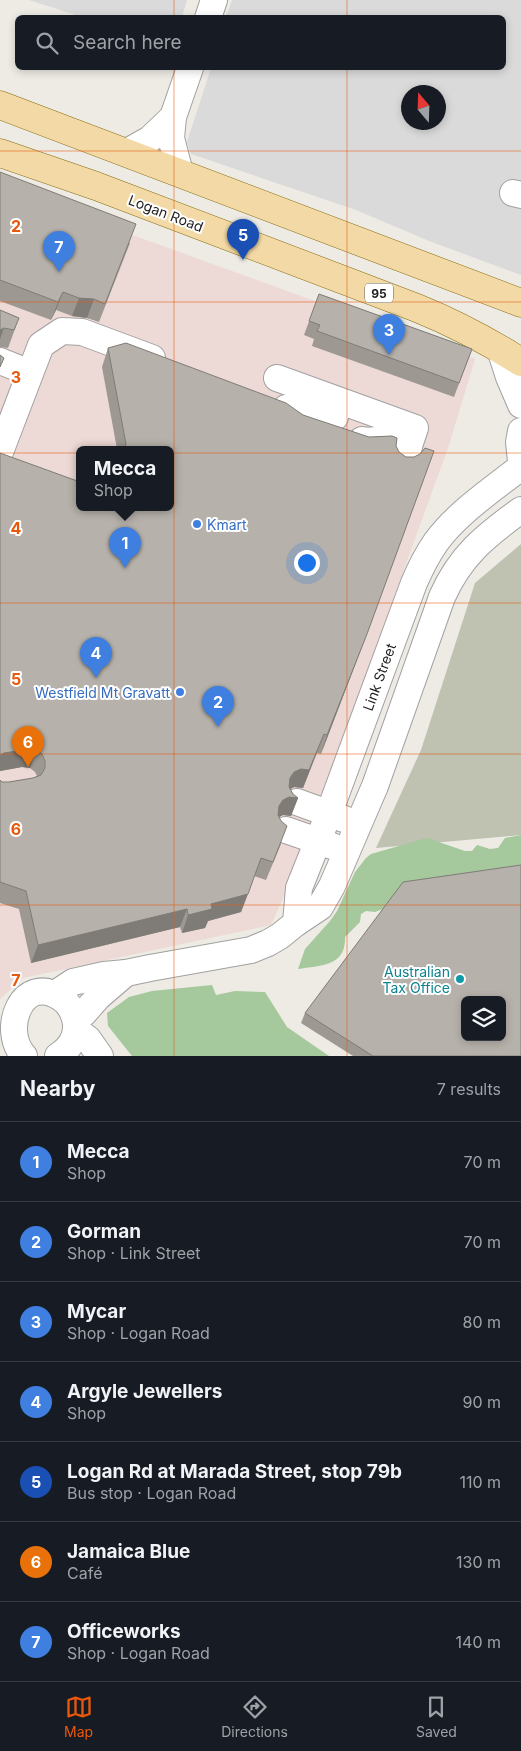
<!DOCTYPE html>
<html lang="en">
<head>
<meta charset="utf-8">
<style>
  body { margin:0; font-family:Inter,sans-serif; background:#20242c; color:#f1f3f6 }
  .controls { position:absolute; right:15px; bottom:15px; display:grid; overflow:hidden; border-radius:8px; box-shadow:0 2px 8px #0003 }
  .controls button { width:45px; height:45px; display:grid; place-items:center; padding:0; border:0; border-bottom:1px solid #363941; background:#171b24; color:#f1f3f6; font:25px sans-serif }
  .compass { position:absolute; left:401px; top:85px; width:45px; height:45px; border-radius:50%; background:#171b24; box-shadow:0 2px 8px #0003; rotate:341deg }
  .you { position:absolute; left:306px; top:562px; width:18px; height:18px; margin:-12px; border:4px solid #fff; border-radius:50%; background:#1a73e8; box-shadow:0 0 0 8px #1a73e833 }
  .badge { display:grid; place-items:center; width:32px; height:32px; border-radius:50%; background:#ea580c; color:#fff; font-size:16px; font-weight:700 }
  .pin { position:absolute; translate:-50% -41px; filter:drop-shadow(0 1px 2px #0008) }
  .pin::after { content:''; position:absolute; top:26px; width:18px; height:15px; background:inherit; clip-path:polygon(0 0,100% 0,50% 100%) }
  .popup { position:absolute; left:76px; top:446px; width:98px; height:65px; box-sizing:border-box; display:grid; place-content:center; border-radius:8px; background:#171b24; filter:drop-shadow(0 1px 4px #0005); font-size:16px; white-space:nowrap; color:#9ea1a6 }
  .popup b { font-size:19px; color:#f1f3f6 }
  .popup::after { content:''; position:absolute; left:50%; top:100%; margin-left:-10px; border:10px solid transparent; border-top-color:#171b24 }
  .list { margin:0; padding:0; list-style:none }
  h2 { display:flex; justify-content:space-between; align-items:center; height:65px; margin:0; padding:0 20px; font-size:21px }
  h2 small { font-size:16px; font-weight:400; color:#9ea1a6 }
  .list li { display:grid; grid-template-columns:32px 1fr auto; gap:15px; align-items:center; box-sizing:border-box; height:80px; padding:0 20px; border-top:1px solid #363941 }
  .list b { display:block; font-size:19px; white-space:nowrap }
  .list p { margin:0; font-size:16px; white-space:nowrap; color:#9ea1a6 }
  .list em { font-size:16px; font-style:normal; color:#9ea1a6 }
  .icon { flex:none; width:28px; height:28px; fill:none; stroke:currentColor; stroke-width:2; stroke-linecap:round; stroke-linejoin:round }
  .map { position:relative; flex:none; width:521px; height:1056px; overflow:hidden }
  .search { position:absolute; background:#171b24; box-shadow:0 2px 8px #0003; left:15px; right:15px; top:15px; height:55px; display:flex; align-items:center; gap:12px; box-sizing:border-box; padding:0 18px; border-radius:8px; color:#9ea1a6; font-size:19px }
  .sheet { height:625px; background:#171b24 }
  nav { display:flex; justify-content:space-around; align-items:center; box-sizing:border-box; height:70px; border-top:1px solid #363941; background:#171b24; font-size:14px; color:#9ea1a6 }
  nav a { display:grid; justify-items:center; gap:2px }
  nav .on { color:#ea580c }
  .map>svg:first-child { display:block }
</style>
</head>
<body>
<div class="map">
<svg width="521" height="1056" viewBox="0 0 521 1056">
  <rect width="100%" height="100%" fill="#edebe4"/>
  <g fill="#dbdada" fill-rule="evenodd">
    <path d="M29,0H187L182,17L85,18Z"/>
    <path d="M232,0H521V275L429,241L356,210L191,154L187,142L211,68H504V18L226,17ZM408,92H438V122H408Z"/>
  </g>
  <path fill="#edd9d5" fill-rule="evenodd" d="M0,187L475,359L449,445L293,876L271,925L23,978L0,999ZM80,449H170V507H80Z"/>
  <path fill="#bfc1b1" d="M521,544V835L376,848L421,750L475,583Z"/>
  <g fill="#a5c89d">
    <path d="M521,835V875L388,907L375,912L366,911L361,914L360,922L345,937C346,967 320,965 298,969L305,949L330,921L337,911L355,872L366,858L371,854L427,838L465,851H472L477,845L490,849L498,848L505,838Z"/>
    <path d="M212,985L216,995L235,991L265,992L287,1027L329,1056H132L108,1026L107,1013L129,997L152,991Z"/>
  </g>
  <g fill="none" stroke-linecap="round" stroke-linejoin="round">
    <g stroke="#a1a1a1" stroke-width="28">
      <g id="minor">
        <path d="M208,18L214,0"/>
        <path d="M127,152L150,139L173,117"/>
        <path d="M180,173L171,138L173,117L190,68"/>
        <path d="M513,193L521,195"/>
        <path d="M500,349L509,377L521,405"/>
        <path d="M0,361L30,373"/>
        <path d="M277,378L415,428L404,461"/>
        <path d="M286,408L307,406L335,417"/>
        <path d="M521,431L519,442L521,461"/>
        <path d="M362,440L367,441L387,439L409,446"/>
        <path d="M0,452L41,345L62,331L82,332L152,358"/>
        <path d="M297,802L344,819"/>
        <path d="M286,830L332,846"/>
        <path d="M296,923L299,888L329,813L414,583C420,569 427,555 436,542C457,513 493,489 521,467"/>
        <path d="M55,994L73,982L104,975L126,973L150,968L251,950L268,943L280,936L296,923L320,907L332,886L375,786L442,597C460,556 485,536 521,510"/>
        <path d="M75,1017L84,1013L98,997L126,973"/>
        <path d="M76,1030L88,1039L100,1056"/>
        <path d="M24,1056C0,1030 22,972 61,998C69,1003 75,1014 76,1024C77,1038 69,1049 58,1056"/>
      </g>
    </g>
    <g stroke="#876d10" stroke-width="29">
      <g id="major">
        <path d="M0,105L521,303"/>
        <path d="M0,153L96,186L417,308C454,323 488,341 521,362"/>
      </g>
    </g>
    <use href="#minor" stroke="#fff" stroke-width="26"/>
    <use href="#major" stroke="#f2d9a5" stroke-width="28"/>
  </g>
  <g fill="#9d9892">
    <path d="M0,172L130,243L99,322L87,318L72,316L56,310L51,320L0,301Z"/>
    <path d="M319,294L472,349L454,397L312,346L314,339L304,335Z"/>
    <path d="M0,310L19,318L8,348L0,347Z"/>
    <path d="M108,348L360,652L321,754L317,753L303,788L294,787L290,789L293,794L298,798L291,816L283,815L279,817L281,844L266,880L254,876L241,912L208,921L205,928L182,933L180,927L31,963L19,909L0,903V780L2,782H9L33,778L37,776L35,772L30,768L22,767L0,771V453L80,507H170V449H117L102,367Z"/>
    <path d="M305,1013L521,1056H353L301,1023Z"/>
  </g>
  <g fill="#7f7c77">
    <path d="M63,292L56,310L51,320L58,302Z"/>
    <path d="M79,298L94,299L87,318L72,316Z"/>
    <path d="M4,328L0,339V330Z"/>
    <path d="M434,451L360,652L321,754L327,735Z"/>
    <path d="M324,734L303,788L294,787L287,791L290,778Z"/>
    <path d="M29,749L36,750L30,768L22,767L0,771V755L4,753Z"/>
    <path d="M289,797L298,798L291,816L283,815L277,818L279,806L283,800Z"/>
    <path d="M248,894L241,912L208,921L205,928L182,933L188,915L211,904Z"/>
    <path d="M187,909L180,927L31,963L38,945Z"/>
  </g>
  <g fill="#b6b1aa" stroke="#7f7c77" fill-rule="evenodd">
    <path d="M0,172L136,224L105,304L94,299L79,298L63,292L58,302L0,280Z"/>
    <path d="M319,294L472,349L459,383L317,331L320,325L309,321Z"/>
    <path d="M0,310L19,318L14,330L4,328L0,330Z"/>
    <path d="M126,343L286,403L303,415L369,437L392,436L397,438L396,446L399,452L406,457H414L420,454L425,448L434,451L367,634L327,735L324,734L309,770L301,769L294,772L290,778L289,787L293,794L298,798L289,797L283,800L279,806L278,815L281,821L287,826L273,862L261,858L248,894L211,904L212,909L188,915L187,909L38,945L26,891L0,882V780L2,782H9L33,778L41,775L45,768V761L42,754L36,750L29,749L4,753L0,755V453L80,482V507H170V449H124L126,444L108,348Z"/>
    <path d="M0,355L4,358L0,367Z"/>
    <path d="M521,865V1056H373L305,1013L403,882ZM465,1000H502V1037H465Z"/>
  </g>
  <path fill="none" stroke="#e8590c" stroke-width="1" stroke-opacity="0.55" d="M174,0V18M347,0V18M174,68V1056M347,68V1056M0,151H521M0,302H521M0,453H521M0,603H521M0,754H521M0,905H521"/>
  <g fill="#3f7fe0" stroke="#fff" stroke-width="2">
    <circle cx="197" cy="524" r="5"/>
    <circle cx="180" cy="692" r="5"/>
  </g>
  <circle fill="#0f9aa8" stroke="#fff" stroke-width="2" cx="460" cy="979" r="5"/>
  <g text-anchor="middle" dominant-baseline="central" stroke-width="4" stroke-linejoin="round" paint-order="stroke">
    <rect fill="#fff" stroke="#616161" stroke-width="1" x="365" y="283.5" width="28" height="19" rx="4"/>
    <g font-size="12" font-weight="bold" fill="#1d1d1d">
      <text x="379" y="293">95</text>
    </g>
    <g font-size="14" fill="#1d1d1d" stroke="#fff">
      <text transform="translate(166 213) rotate(21)">Logan Road</text>
      <text transform="translate(379 677) rotate(-70)">Link Street</text>
    </g>
    <g font-size="14" fill="#366cbe" stroke="#fff" text-anchor="start">
      <text x="207" y="524">Kmart</text>
      <text x="170" y="692" text-anchor="end">Westfield Mt Gravatt</text>
    </g>
    <g font-size="14" fill="#0d838f" stroke="#fff" text-anchor="end">
      <text x="450" y="971">Australian<tspan x="450" dy="16">Tax Office</tspan></text>
    </g>
  </g>
  <g font-size="16" text-anchor="middle" font-weight="bold" fill="#e8590c" stroke="#fff" stroke-width="4" stroke-linejoin="round" paint-order="stroke">
    <text x="16" y="232">2</text>
    <text x="16" y="383">3</text>
    <text x="16" y="534">4</text>
    <text x="16" y="685">5</text>
    <text x="16" y="835">6</text>
    <text x="16" y="986">7</text>
  </g>
</svg>
<div class="controls">
<button><svg class="icon" aria-label="layers" viewBox="0 0 24 24"><path d="M12 4l9 5-9 5-9-5zM3 14l9 5 9-5"/></svg></button>
</div>
<svg class="compass" viewBox="-18 -18 36 36"><path d="M0-13l5 13h-10z" fill="#e53935"/><path d="M0 13l5-13h-10z" fill="#9ea1a6"/></svg>
<div class="you"></div>
<div class="pin badge" style="left:125px;top:568px;background:#3f7fe0">1</div>
<div class="popup"><b>Mecca</b>Shop</div>
<div class="pin badge" style="left:218px;top:727px;background:#3f7fe0">2</div>
<div class="pin badge" style="left:389px;top:355px;background:#3f7fe0">3</div>
<div class="pin badge" style="left:96px;top:678px;background:#3f7fe0">4</div>
<div class="pin badge" style="left:243px;top:260px;background:#1a4fb4">5</div>
<div class="pin badge" style="left:28px;top:767px;background:#e8710a">6</div>
<div class="pin badge" style="left:59px;top:272px;background:#3f7fe0">7</div>
<div class="search"><svg class="icon" aria-label="search" viewBox="0 0 24 24"><circle cx="10" cy="10" r="6"/><path d="M15 15l6 6"/></svg>Search here</div>
</div>
<section class="sheet">
<h2>Nearby<small>7 results</small></h2>
<ul class="list">
<li><span class="badge" style="background:#3f7fe0">1</span><div><b>Mecca</b><p>Shop</p></div><em>70 m</em></li>
<li><span class="badge" style="background:#3f7fe0">2</span><div><b>Gorman</b><p>Shop · Link Street</p></div><em>70 m</em></li>
<li><span class="badge" style="background:#3f7fe0">3</span><div><b>Mycar</b><p>Shop · Logan Road</p></div><em>80 m</em></li>
<li><span class="badge" style="background:#3f7fe0">4</span><div><b>Argyle Jewellers</b><p>Shop</p></div><em>90 m</em></li>
<li><span class="badge" style="background:#1a4fb4">5</span><div><b>Logan Rd at Marada Street, stop 79b</b><p>Bus stop · Logan Road</p></div><em>110 m</em></li>
<li><span class="badge" style="background:#e8710a">6</span><div><b>Jamaica Blue</b><p>Café</p></div><em>130 m</em></li>
<li><span class="badge" style="background:#3f7fe0">7</span><div><b>Officeworks</b><p>Shop · Logan Road</p></div><em>140 m</em></li>
</ul>
</section>
<nav>
<a class="on"><svg class="icon" aria-label="map" viewBox="0 0 24 24"><path d="M3 6l6-2 6 2 6-2v14l-6 2-6-2-6 2zM9 4v14M15 6v14"/></svg>Map</a>
<a><svg class="icon" aria-label="directions" viewBox="0 0 24 24"><path d="M12 3l9 9-9 9-9-9zM9 14v-3h6M13 9l2 2-2 2"/></svg>Directions</a>
<a><svg class="icon" aria-label="saved" viewBox="0 0 24 24"><path d="M7 4h10v16l-5-4-5 4z"/></svg>Saved</a>
</nav>
</body>
</html>
